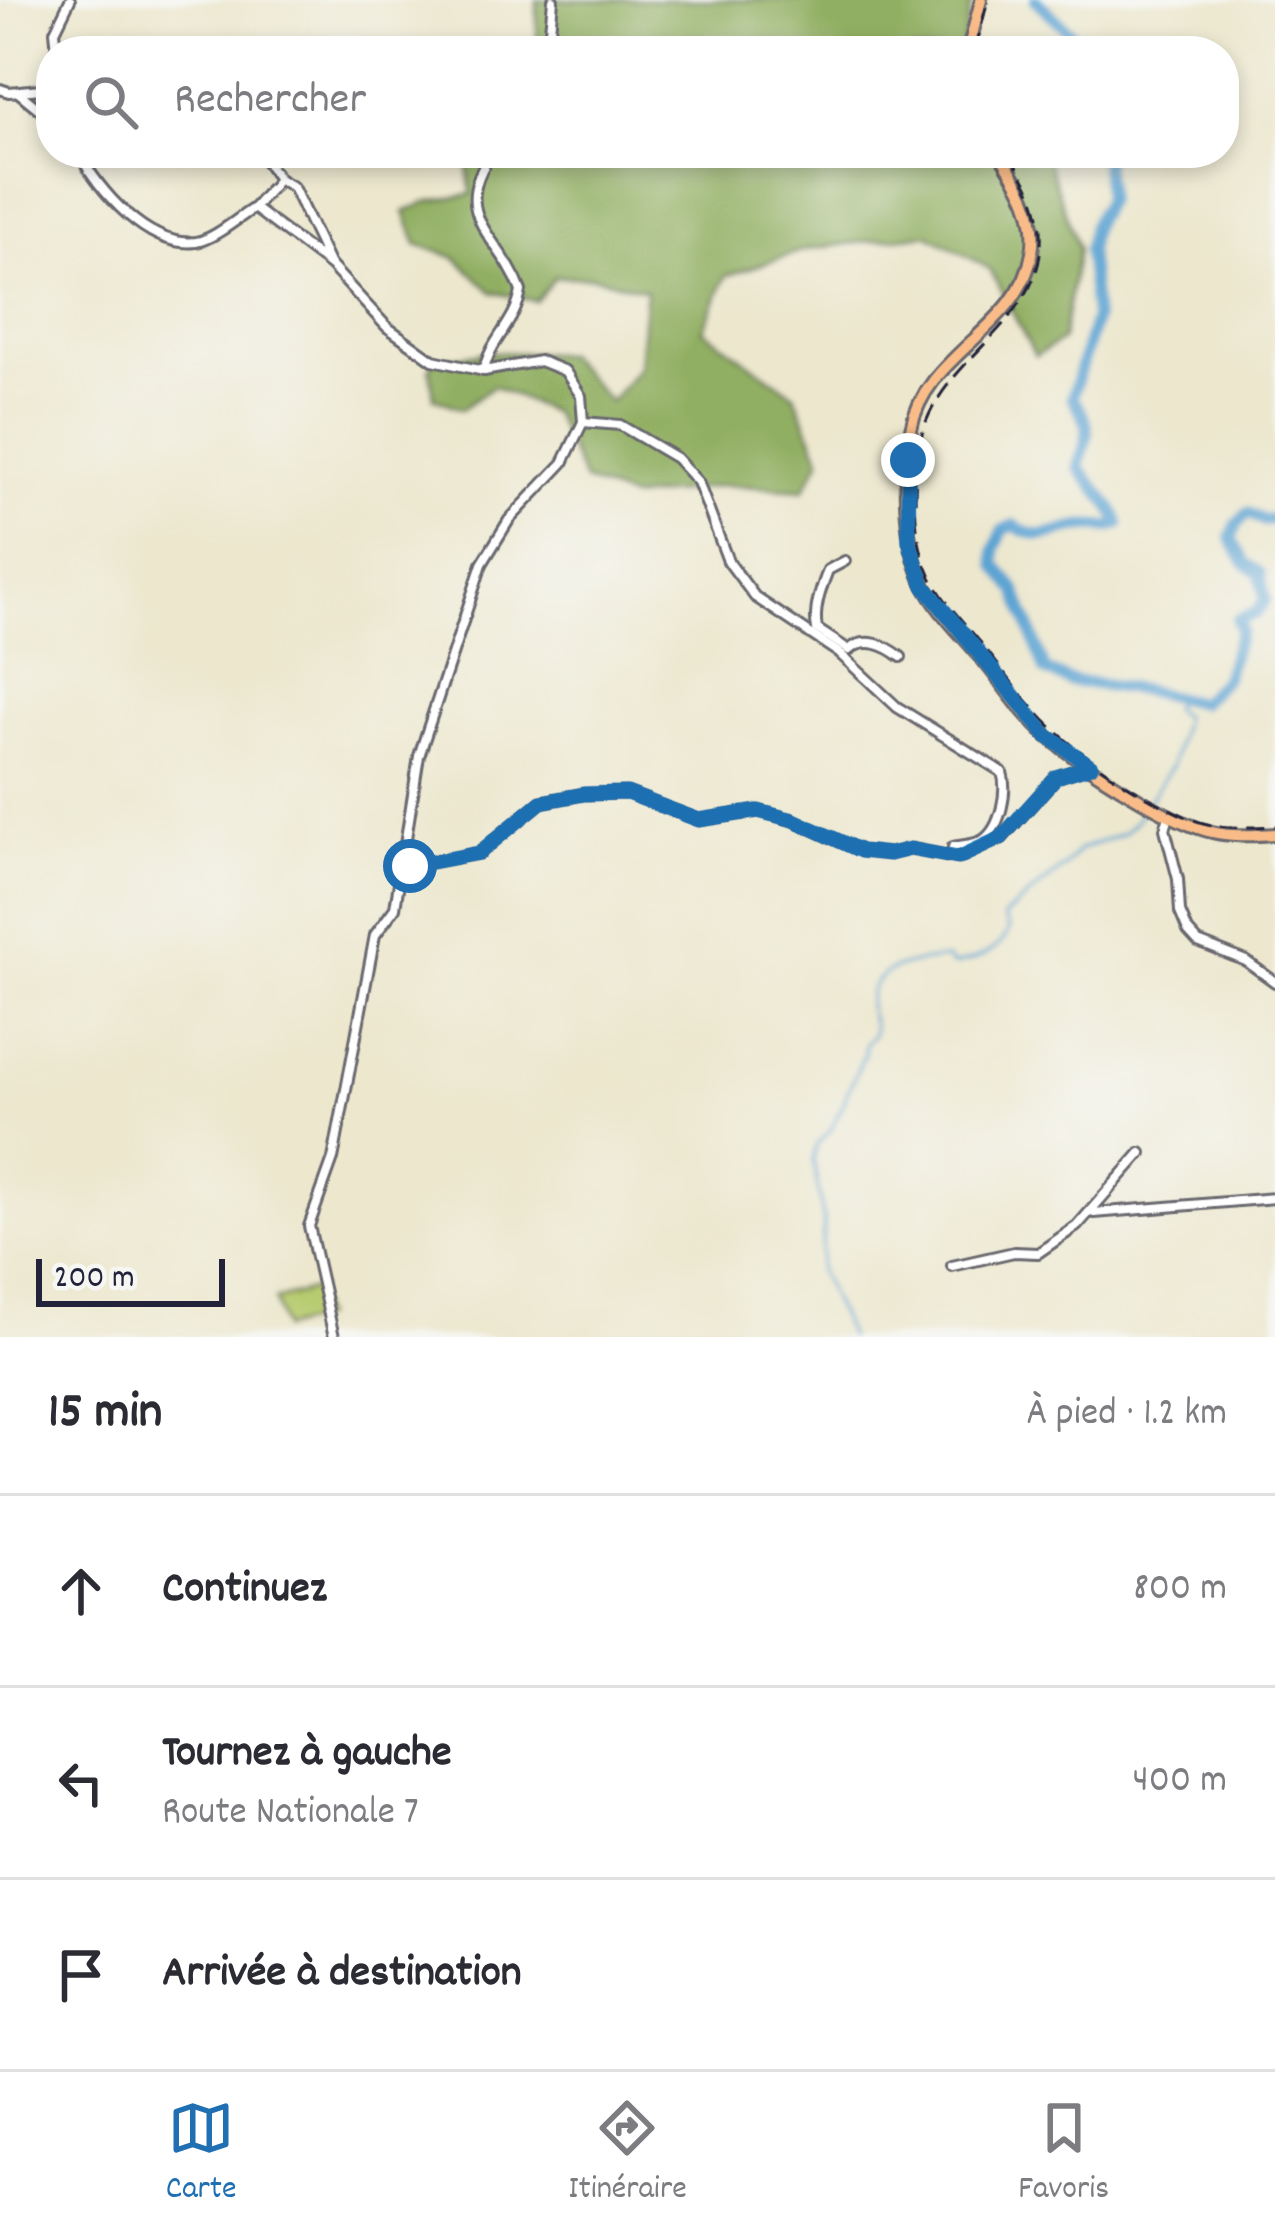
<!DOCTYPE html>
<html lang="fr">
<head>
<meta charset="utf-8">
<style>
  body { margin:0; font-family:Dekko,sans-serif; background:#f7f7f7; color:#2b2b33 }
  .scale { position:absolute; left:36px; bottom:30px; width:189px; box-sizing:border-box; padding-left:12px; border:6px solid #22223b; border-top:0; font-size:33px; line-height:42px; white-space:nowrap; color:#22223b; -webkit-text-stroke:9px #f6f6f2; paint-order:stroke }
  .stop { position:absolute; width:36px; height:36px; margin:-27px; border:9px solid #1f6fb2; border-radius:50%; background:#fff }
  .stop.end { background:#1f6fb2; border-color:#fff; box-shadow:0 3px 12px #0008 }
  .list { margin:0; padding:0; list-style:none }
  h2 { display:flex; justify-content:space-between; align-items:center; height:156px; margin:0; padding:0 48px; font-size:51px }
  h2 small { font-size:39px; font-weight:400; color:#7c7c81 }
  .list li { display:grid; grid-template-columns:78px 1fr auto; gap:36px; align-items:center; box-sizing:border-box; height:192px; padding:0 48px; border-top:3px solid #e1e1e2 }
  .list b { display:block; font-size:45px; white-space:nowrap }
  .list p { margin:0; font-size:39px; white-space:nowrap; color:#7c7c81 }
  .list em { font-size:39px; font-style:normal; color:#7c7c81 }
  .icon { flex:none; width:66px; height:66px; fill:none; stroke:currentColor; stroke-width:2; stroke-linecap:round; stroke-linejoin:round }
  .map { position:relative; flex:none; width:1275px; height:1337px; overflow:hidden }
  .search { position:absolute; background:#fff; box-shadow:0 6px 18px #0003; left:36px; right:36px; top:36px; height:132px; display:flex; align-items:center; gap:30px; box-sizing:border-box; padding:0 42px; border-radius:48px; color:#7c7c81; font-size:45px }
  .sheet { height:732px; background:#fff }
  nav { display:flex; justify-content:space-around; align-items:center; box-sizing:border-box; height:168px; border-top:3px solid #e1e1e2; background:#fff; font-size:33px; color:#7c7c81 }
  nav a { display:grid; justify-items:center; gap:6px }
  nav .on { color:#1f6fb2 }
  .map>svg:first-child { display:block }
</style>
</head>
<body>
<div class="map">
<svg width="1275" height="1337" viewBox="0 0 1275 1337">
  <rect width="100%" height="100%" fill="#f6f6f2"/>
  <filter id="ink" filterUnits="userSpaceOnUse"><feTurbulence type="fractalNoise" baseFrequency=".00833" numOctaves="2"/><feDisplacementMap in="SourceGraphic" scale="24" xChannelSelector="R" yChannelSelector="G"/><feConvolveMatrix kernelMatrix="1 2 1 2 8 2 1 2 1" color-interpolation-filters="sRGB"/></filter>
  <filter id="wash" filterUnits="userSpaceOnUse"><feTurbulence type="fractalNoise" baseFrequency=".004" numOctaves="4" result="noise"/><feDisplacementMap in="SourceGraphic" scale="48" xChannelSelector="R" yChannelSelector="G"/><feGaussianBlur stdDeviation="2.7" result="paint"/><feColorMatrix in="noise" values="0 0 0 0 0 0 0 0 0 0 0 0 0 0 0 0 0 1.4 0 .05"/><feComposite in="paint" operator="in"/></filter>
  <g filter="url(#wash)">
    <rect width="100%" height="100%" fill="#ece7cd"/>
    <path fill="#b7cb6f" stroke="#6c7655" stroke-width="3" d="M314,1289L322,1318L283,1329L275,1300Z"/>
    <g fill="#91af62" stroke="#5a684e" stroke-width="3">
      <path d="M537,0H972L962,51H537Z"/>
      <path d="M466,153H987L1046,157L1078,249L1062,340L1035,356L990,269L927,234L807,249L726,276L703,330L795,395L821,459L804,490L725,485L631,499L584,481L553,413L493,386L462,409L434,398L430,369L433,360L487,352L565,354L610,402L639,367L646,290L595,277H555L536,301L492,292L456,258L417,244L405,212L426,202L472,194Z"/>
    </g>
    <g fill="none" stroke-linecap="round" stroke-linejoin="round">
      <path stroke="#5da4d3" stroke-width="3" d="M849,1337L819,1271L824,1223L813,1160L817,1144L831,1130L864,1055L865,1044L873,1035C875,1023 869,1017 869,1005C868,966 916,961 947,959L952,965C974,962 1002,951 1009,929L1003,917L1065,866L1079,850L1124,833L1134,823L1172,765L1183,717L1172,709L1176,699"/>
      <g stroke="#5da4d3" stroke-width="12">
        <path d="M1036,0L1090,51"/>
        <path d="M1104,153L1107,199L1093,225L1088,250L1095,318L1072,397C1096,434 1087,429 1079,467C1092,488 1112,501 1119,524C1105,531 1095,524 1080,527C1053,532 1039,543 1014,525L1003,530L995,550L996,565L1017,592L1045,670L1069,681L1142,690L1200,703L1225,678L1241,629L1237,620L1256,613L1265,600L1260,573L1245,563L1231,538L1236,525L1248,513L1264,521L1275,518"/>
      </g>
    </g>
  </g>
  <g filter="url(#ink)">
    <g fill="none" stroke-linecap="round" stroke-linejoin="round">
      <g stroke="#69676e" stroke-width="14">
        <g id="minor">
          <path d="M57,51L55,31L70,0"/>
          <path d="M548,51L553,0"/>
          <path d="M0,89L9,92L41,89L51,75"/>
          <path d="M18,92L51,119"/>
          <path d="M79,153C98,190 148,248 196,242C214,239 238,218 254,208L331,266L387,327L433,360L484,371L540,361L565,371L581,396L583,422L563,463L509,520L482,564L419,756L395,908L375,935L333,1159L309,1226L334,1337"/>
          <path d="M260,153L279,179L293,187L330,265"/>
          <path d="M254,208L279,179"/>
          <path d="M484,371C489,341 516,323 521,291C501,236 447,217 492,153"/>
          <path d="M583,422L620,425L676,458L698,482L728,561L755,597L839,653L897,707L1002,772C1008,791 1001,828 983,840C975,845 962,845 953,847L952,856"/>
          <path d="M845,561L828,570C821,589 813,609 817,629L849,650"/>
          <path d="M849,650C865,636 886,645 901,657"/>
          <path d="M1169,816L1165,829L1178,879L1180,912L1188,931L1198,942L1246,961L1275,982"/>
          <path d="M401,868L479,853L541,802L584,794L627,793L699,820L758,811L793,820L861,851L889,854L911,849L958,858L1002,838L1056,777L1090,766"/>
          <path d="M1141,1153L1091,1210L1094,1213L1275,1198"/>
          <path d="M952,1266L1014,1252L1038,1253L1077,1226L1091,1210"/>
        </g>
      </g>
      <g stroke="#69676e" stroke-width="16">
        <g id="major">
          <path d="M968,51L981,0"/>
          <path d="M999,153C1020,185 1039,213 1032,253C1020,329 925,353 911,429C903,473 903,531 919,573C930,604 956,628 977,653C1000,679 1021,714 1047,736C1081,765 1170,823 1212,832C1232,837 1254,835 1275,834"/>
        </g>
      </g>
      <use href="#minor" stroke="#fff" stroke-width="8"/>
      <use href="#major" stroke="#f9bc89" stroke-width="10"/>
      <g stroke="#22223b" stroke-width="3" stroke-dasharray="18 9" stroke-linecap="butt">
        <path d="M975,51L988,0"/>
        <path d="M1008,153C1030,184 1046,215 1040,254C1031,328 936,363 920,442C913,479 912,533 927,568C938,596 961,619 980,642C1004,672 1028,706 1057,732C1092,764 1150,803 1194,820C1220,830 1248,827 1275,826"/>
      </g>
    </g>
  </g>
  <g fill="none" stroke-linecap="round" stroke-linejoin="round" filter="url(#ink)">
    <path stroke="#1f6fb2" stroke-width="15" d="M410,866L479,853L541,802L584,794L627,793L699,820L758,811L794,820L861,851L890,854L910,849L958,858L1001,838L1056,777L1091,766L1046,735L924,586L909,541L908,460"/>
  </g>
</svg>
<div class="scale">200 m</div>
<div class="stop" style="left:410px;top:866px"></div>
<div class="stop end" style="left:908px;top:460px"></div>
<div class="search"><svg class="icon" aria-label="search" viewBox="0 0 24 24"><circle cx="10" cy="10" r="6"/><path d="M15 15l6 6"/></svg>Rechercher</div>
</div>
<section class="sheet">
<h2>15 min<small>À pied · 1.2 km</small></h2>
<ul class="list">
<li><svg class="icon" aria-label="ahead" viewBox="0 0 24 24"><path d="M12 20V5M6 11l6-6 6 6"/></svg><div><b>Continuez</b></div><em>800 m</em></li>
<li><svg class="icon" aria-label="left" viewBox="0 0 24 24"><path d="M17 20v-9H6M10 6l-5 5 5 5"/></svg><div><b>Tournez à gauche</b><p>Route Nationale 7</p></div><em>400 m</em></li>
<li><svg class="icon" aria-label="arrive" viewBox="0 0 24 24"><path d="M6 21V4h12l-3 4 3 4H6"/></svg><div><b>Arrivée à destination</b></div></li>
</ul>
</section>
<nav>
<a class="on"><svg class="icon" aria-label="map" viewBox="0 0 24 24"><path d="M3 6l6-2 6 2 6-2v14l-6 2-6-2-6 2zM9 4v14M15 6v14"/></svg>Carte</a>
<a><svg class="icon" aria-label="directions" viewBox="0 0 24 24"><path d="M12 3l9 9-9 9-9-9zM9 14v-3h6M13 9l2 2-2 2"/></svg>Itinéraire</a>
<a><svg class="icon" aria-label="saved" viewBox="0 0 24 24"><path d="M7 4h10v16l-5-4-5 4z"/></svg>Favoris</a>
</nav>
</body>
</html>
